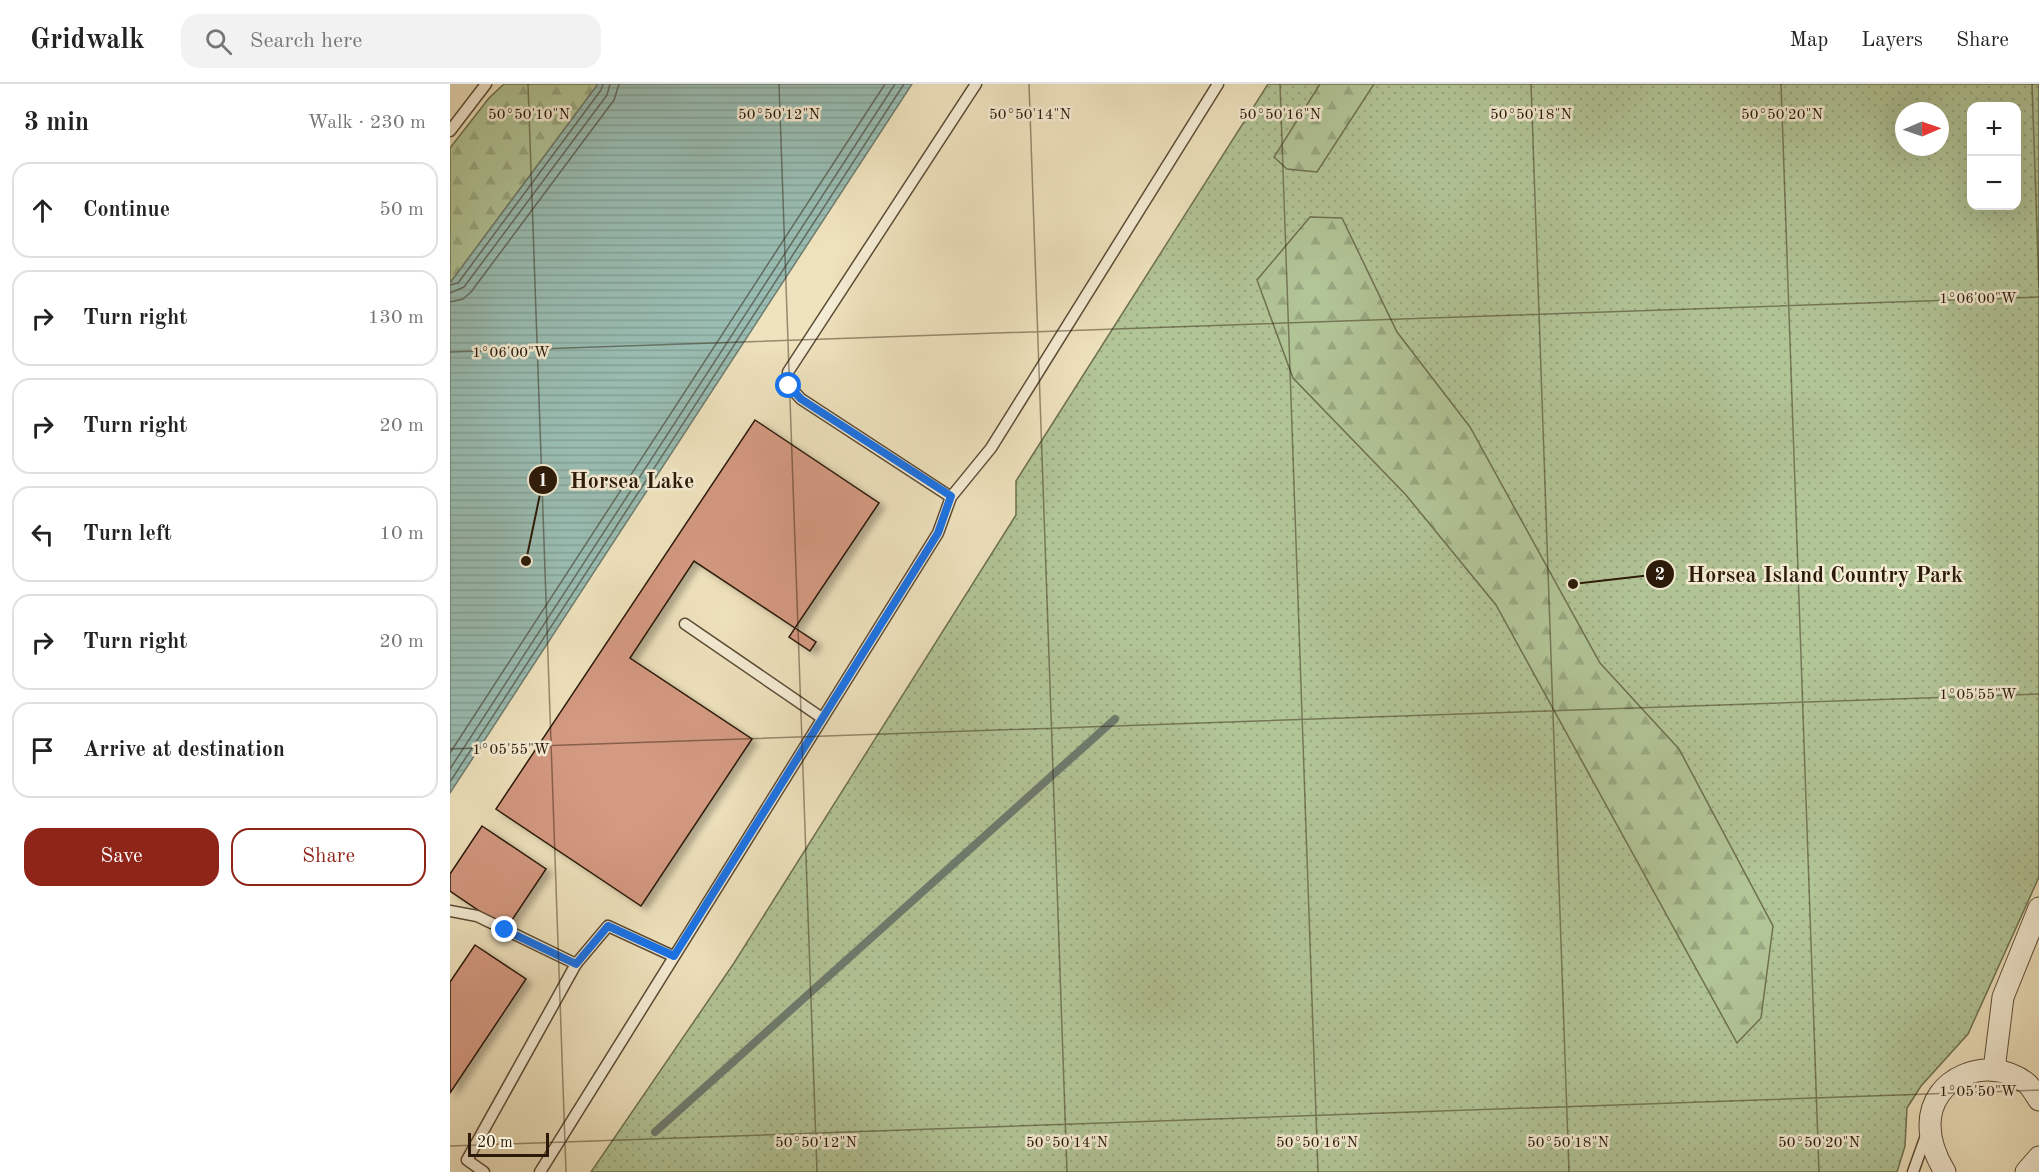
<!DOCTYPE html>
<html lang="en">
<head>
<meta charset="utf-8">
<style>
  body { margin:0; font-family:"Old Standard TT",serif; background:#f2f2f2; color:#222 }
  .controls { position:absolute; right:18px; top:18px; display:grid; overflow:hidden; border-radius:12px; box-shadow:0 6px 24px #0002 }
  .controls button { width:54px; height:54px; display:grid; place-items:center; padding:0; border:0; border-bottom:2px solid #e0e0e0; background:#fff; color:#222; font:30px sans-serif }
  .compass { position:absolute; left:1445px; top:18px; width:54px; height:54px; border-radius:50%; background:#fff; box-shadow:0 6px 24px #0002; rotate:88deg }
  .scale { position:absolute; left:18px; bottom:15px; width:81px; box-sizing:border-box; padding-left:6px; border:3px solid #2b1a08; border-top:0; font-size:16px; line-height:21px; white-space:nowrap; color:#2b1a08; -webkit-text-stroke:4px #f5edd5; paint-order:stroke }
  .stop { position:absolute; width:18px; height:18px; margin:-14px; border:4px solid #1a73e8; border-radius:50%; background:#fff }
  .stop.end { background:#1a73e8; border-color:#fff; box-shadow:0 2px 6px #0008 }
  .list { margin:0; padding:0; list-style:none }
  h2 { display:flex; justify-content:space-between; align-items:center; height:78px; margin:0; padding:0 24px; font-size:26px }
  h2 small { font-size:20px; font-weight:400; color:#767676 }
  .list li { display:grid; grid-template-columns:39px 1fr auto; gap:18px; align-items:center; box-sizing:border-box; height:96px; margin:0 12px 12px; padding:0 12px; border:2px solid #e0e0e0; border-radius:18px }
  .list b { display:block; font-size:22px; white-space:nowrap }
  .list em { font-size:20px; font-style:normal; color:#767676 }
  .actions { display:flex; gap:12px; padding:18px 24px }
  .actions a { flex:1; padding:14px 0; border:2px solid #8f2418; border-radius:18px; text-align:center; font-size:21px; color:#8f2418 }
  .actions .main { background:#8f2418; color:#fff }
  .icon { flex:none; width:33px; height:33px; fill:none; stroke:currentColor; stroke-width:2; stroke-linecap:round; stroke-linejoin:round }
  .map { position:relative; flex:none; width:1589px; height:1088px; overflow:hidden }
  header { display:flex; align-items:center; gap:36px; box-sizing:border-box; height:84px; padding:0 30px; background:#fff; border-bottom:2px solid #e0e0e0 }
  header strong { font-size:28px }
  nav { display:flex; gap:33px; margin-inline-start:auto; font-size:21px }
  .search { width:420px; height:54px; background:#f2f2f2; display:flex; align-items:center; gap:15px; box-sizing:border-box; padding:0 21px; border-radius:18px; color:#767676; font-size:22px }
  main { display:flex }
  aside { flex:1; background:#fff }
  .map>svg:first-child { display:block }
</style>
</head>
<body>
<header>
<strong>Gridwalk</strong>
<div class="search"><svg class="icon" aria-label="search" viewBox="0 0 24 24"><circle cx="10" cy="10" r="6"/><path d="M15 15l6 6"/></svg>Search here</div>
<nav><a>Map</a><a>Layers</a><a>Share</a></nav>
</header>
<main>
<aside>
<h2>3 min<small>Walk · 230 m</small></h2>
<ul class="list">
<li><svg class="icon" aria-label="ahead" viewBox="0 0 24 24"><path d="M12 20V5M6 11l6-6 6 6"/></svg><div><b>Continue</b></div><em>50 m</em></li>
<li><svg class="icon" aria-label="right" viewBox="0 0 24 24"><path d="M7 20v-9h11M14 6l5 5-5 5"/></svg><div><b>Turn right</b></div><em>130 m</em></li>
<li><svg class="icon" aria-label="right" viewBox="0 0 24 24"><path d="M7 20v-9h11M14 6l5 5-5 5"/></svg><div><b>Turn right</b></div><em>20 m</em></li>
<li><svg class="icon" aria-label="left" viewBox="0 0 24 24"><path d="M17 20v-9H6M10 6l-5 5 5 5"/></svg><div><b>Turn left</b></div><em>10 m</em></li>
<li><svg class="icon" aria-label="right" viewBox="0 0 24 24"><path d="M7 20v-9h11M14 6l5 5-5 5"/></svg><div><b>Turn right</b></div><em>20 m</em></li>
<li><svg class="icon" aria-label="arrive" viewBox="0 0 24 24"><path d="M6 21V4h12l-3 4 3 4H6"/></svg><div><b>Arrive at destination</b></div></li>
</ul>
<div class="actions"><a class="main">Save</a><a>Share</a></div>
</aside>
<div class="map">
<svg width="1589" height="1088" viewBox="0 0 1589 1088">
  <defs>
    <pattern id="grass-dots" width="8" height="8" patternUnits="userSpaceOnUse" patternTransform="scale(1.5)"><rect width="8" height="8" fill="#b2c597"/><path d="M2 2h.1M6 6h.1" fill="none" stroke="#99a981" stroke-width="1.8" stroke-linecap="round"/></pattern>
    <pattern id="forest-firs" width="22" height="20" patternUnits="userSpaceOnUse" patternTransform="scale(1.5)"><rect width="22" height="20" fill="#b2c597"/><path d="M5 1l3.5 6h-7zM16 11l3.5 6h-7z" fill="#99a981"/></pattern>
    <pattern id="water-rules" width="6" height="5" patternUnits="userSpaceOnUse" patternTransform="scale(1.5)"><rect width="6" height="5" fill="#9abeb4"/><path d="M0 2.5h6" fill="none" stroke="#85a399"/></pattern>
    <filter id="shadow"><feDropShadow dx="6" dy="4" stdDeviation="3" flood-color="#0004"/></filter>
  </defs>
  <rect width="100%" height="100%" fill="#efe3be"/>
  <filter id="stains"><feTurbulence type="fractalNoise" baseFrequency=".00333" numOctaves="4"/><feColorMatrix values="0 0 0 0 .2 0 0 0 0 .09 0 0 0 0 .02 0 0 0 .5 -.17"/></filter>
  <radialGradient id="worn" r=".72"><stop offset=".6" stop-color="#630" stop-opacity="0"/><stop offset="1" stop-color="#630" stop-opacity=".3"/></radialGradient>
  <path fill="url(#grass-dots)" stroke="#6e7050" stroke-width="1.5" fill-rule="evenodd" d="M818,0H1589V793L1518,950L1471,1002L1457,1024L1455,1062L1447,1088H141L284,879L566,431V397ZM1522,22H1566V122H1522ZM1454,27H1490V63H1454Z"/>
  <g fill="url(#forest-firs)" stroke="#6e7050" stroke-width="1.5">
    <path d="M54,0H148L0,199V64L39,14Z"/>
    <path d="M870,0H924L867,88L837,85L824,73Z"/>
    <path d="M860,133L892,134L947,248L1020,343L1150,579L1229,665L1323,842L1311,934L1287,959L1046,521L956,411L843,294L807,196Z"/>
  </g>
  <path fill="url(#water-rules)" stroke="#6e7c6f" stroke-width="1.5" d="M148,0H462L0,709V199Z"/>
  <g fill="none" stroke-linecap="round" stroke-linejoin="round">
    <g stroke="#626c5e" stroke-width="1.5">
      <path d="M0,201L8,199L151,6L153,0"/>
      <path d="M0,209L14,203L157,11L160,0"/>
      <path d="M0,218L13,215L21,208L164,16L169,0"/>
      <path d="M0,669L435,0"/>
      <path d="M0,685L445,0"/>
      <path d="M0,698L454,0"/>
    </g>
    <path stroke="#6e7c6f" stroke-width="8" d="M205,1048L665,635"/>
  </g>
  <g fill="#d49981" stroke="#2b1a08" stroke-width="1.5" filter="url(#shadow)">
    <path d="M305,336L429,419L345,544L244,477L180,574L302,655L191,822L46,725Z"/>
    <path d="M345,544L366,558L360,567L339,553Z"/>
    <path d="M32,742L96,785L56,845L0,807V790Z"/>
    <path d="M25,861L76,895L0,1009V898Z"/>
  </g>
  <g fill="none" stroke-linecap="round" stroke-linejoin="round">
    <g stroke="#5c4c36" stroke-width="13">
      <g id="lane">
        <path d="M0,47L36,0"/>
        <path d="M501,413L351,315L339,302L338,288L526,0"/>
        <path d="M235,540L372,634"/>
        <path d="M0,827L27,832L126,880L158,842L223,872"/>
        <path d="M34,1088L17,1076L126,880"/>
        <path d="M90,1088L488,449L501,413L541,364L768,0"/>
        <path d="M1463,1088L1477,1049"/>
      </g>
    </g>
    <g stroke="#5c4c36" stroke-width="23">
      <g id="street">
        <path d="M1544,986L1553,913L1589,824"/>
        <path d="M1495,1088C1486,1073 1480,1059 1480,1041C1480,992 1539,971 1575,998C1581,1002 1585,1010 1589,1016"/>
        <path d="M1576,1088L1589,1073"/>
      </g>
    </g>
    <use href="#lane" stroke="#f5edd5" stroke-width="10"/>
    <use href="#street" stroke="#f5edd5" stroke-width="21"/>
  </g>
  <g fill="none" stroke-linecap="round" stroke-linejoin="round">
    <path stroke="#1a73e8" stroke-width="8" d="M55,846L126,880L158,842L224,872L488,449L501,412L351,315L339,302"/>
  </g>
  <path fill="none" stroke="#2b1a08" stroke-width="1.5" stroke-opacity="0.45" d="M78,0L116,1088M329,0L367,1088M579,0L617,1088M830,0L868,1088M1081,0L1119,1088M1331,0L1369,1088M1582,0L1589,204M0,268L1589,213M0,665L1589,610M0,1062L1589,1006"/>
  <g font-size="15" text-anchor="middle" fill="#2b1a08" stroke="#f5edd5" stroke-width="5" stroke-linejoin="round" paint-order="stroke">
    <text x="79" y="35">50°50'10"N</text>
    <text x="329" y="35">50°50'12"N</text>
    <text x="580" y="35">50°50'14"N</text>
    <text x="830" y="35">50°50'16"N</text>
    <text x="1081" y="35">50°50'18"N</text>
    <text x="1332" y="35">50°50'20"N</text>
    <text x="1528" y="219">1°06'00"W</text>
    <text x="61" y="273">1°06'00"W</text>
    <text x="1528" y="615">1°05'55"W</text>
    <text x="61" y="670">1°05'55"W</text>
    <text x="1528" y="1012">1°05'50"W</text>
    <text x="366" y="1063">50°50'12"N</text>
    <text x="617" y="1063">50°50'14"N</text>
    <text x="867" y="1063">50°50'16"N</text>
    <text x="1118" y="1063">50°50'18"N</text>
    <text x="1369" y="1063">50°50'20"N</text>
  </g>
  <path fill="none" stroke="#2b1a08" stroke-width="2" d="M76 477L93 396M1123 500L1210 490"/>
  <g fill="#2b1a08" stroke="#f5edd5" stroke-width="2">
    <circle cx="76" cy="477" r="6"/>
    <circle cx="1123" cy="500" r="6"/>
    <circle cx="93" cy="396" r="15"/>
    <circle cx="1210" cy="490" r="15"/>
  </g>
  <g font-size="18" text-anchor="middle" font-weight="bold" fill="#fff">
    <text x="93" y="402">1</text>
    <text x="1210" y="496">2</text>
  </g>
  <g font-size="22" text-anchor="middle" font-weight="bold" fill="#2b1a08" stroke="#f5edd5" stroke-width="5" stroke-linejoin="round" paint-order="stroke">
    <text x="182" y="404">Horsea Lake</text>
    <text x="1375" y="498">Horsea Island Country Park</text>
  </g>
  <rect width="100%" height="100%" filter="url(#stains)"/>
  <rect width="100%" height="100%" fill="url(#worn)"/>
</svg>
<div class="controls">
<button>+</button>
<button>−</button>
</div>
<svg class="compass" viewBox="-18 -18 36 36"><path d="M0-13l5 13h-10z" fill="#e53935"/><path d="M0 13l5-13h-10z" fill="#767676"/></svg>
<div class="scale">20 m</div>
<div class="stop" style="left:339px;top:302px"></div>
<div class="stop end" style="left:55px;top:846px"></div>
</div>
</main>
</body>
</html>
